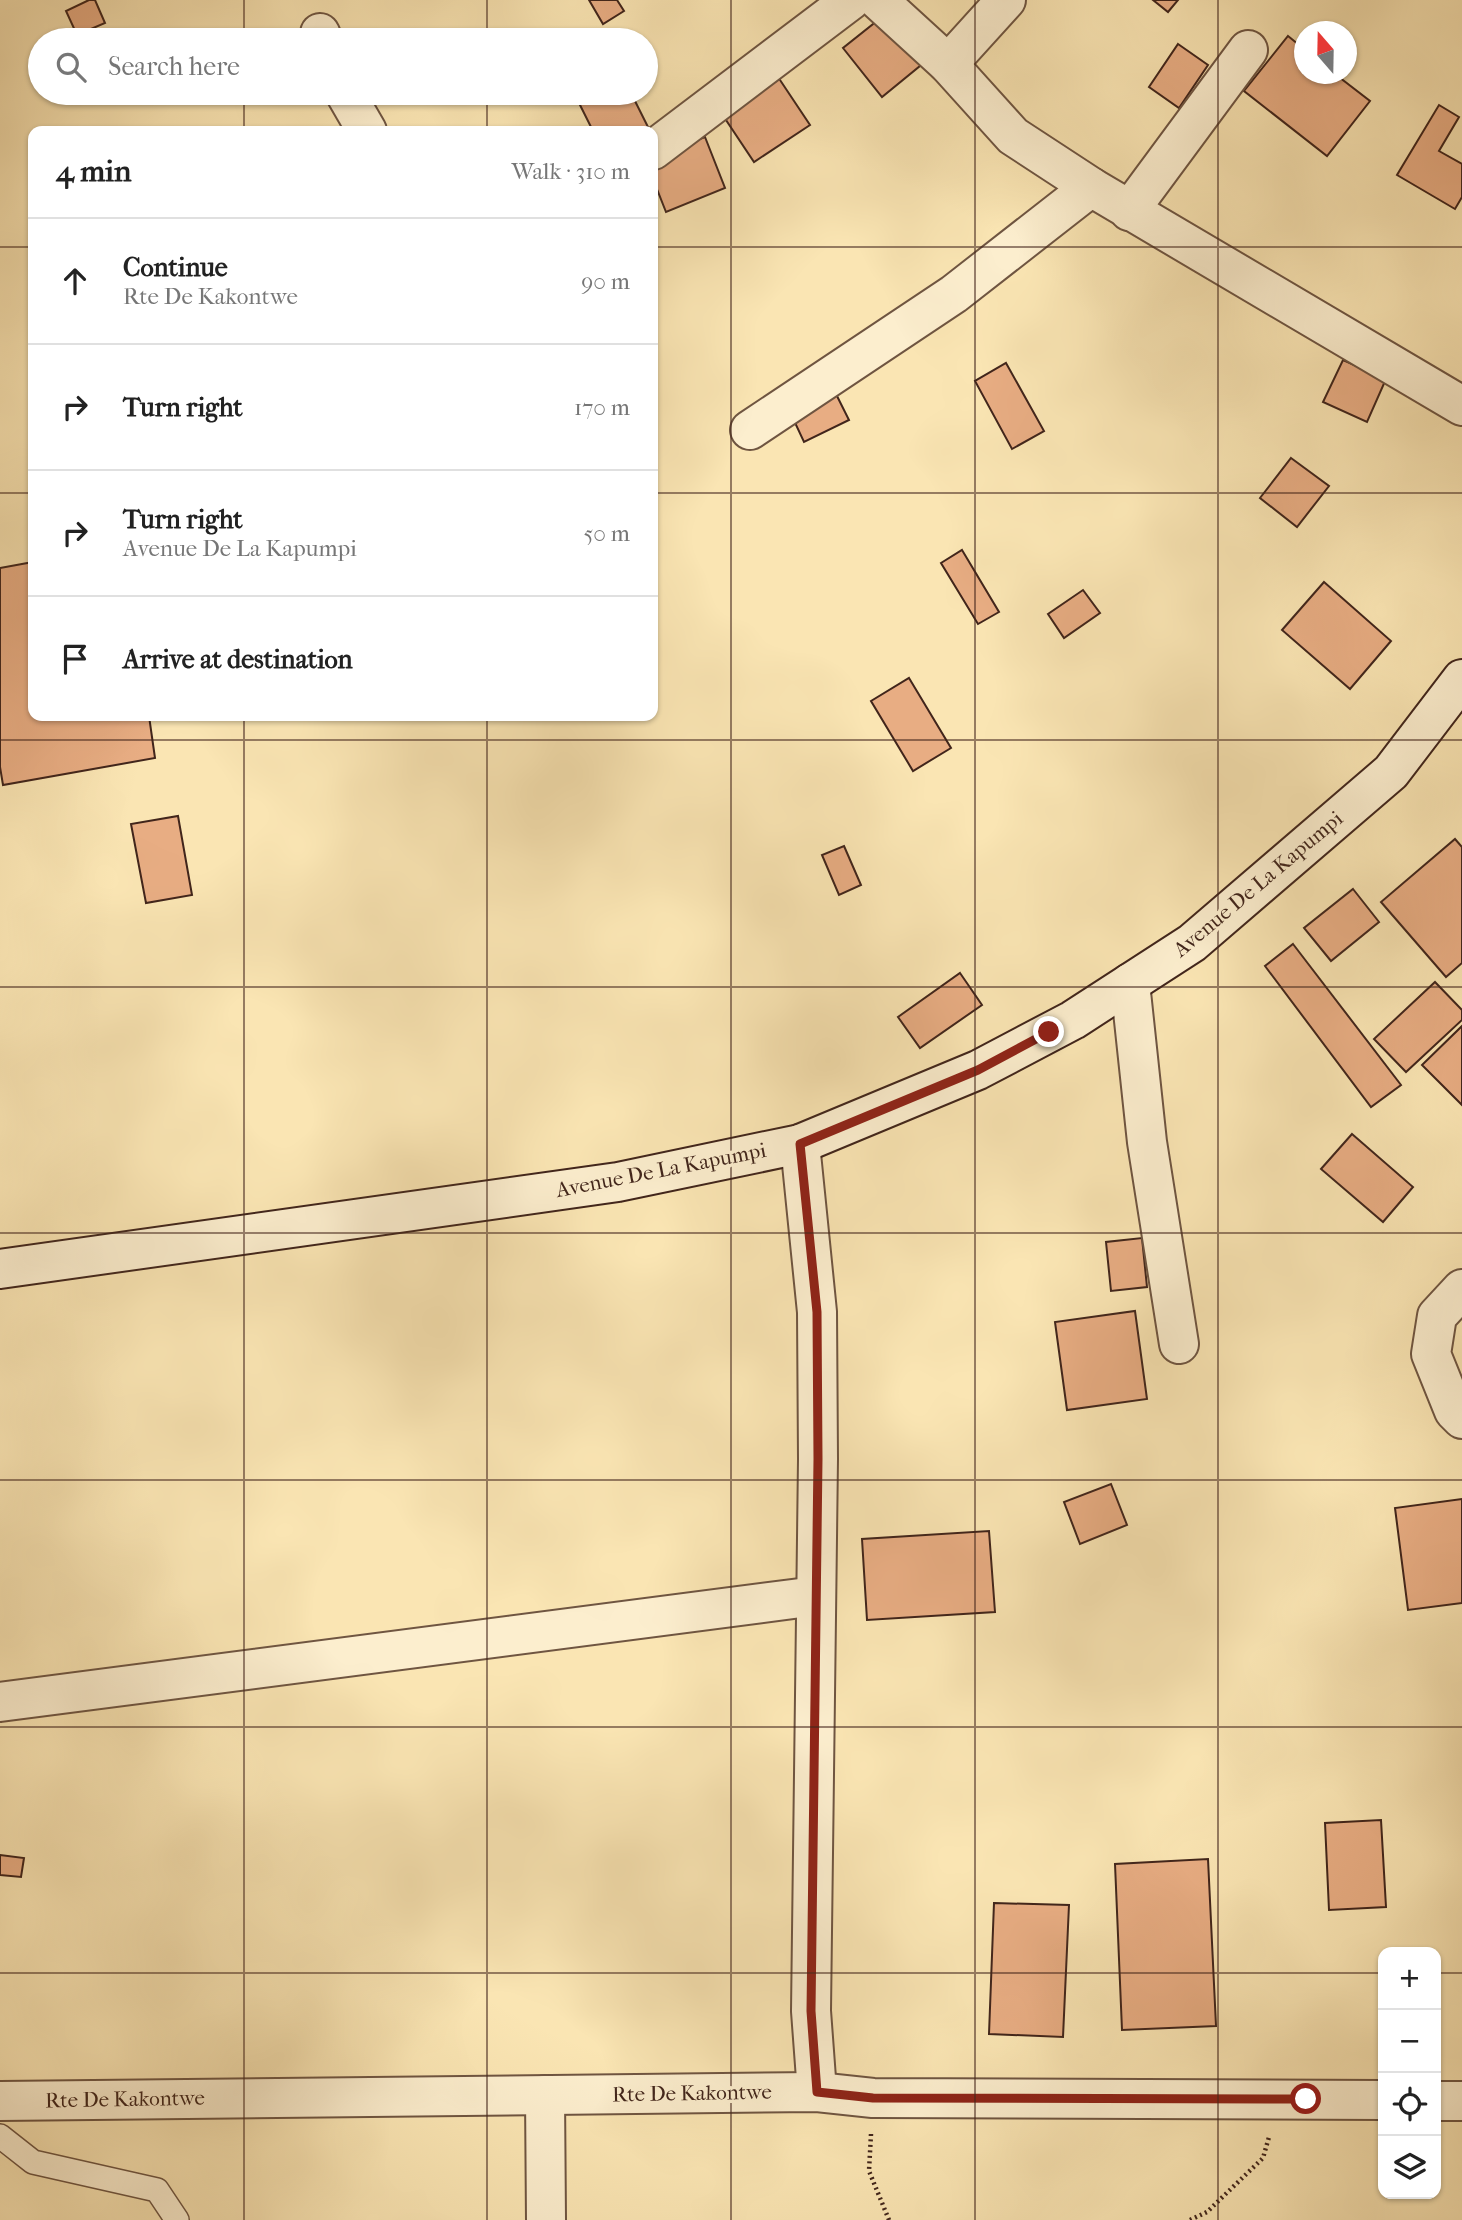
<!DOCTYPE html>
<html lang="en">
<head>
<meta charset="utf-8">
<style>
  body { margin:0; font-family:"IM FELL French Canon",serif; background:#f2f2f2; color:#222 }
  .controls { position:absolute; right:21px; bottom:21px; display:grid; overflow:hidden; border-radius:14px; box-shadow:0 2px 5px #0004 }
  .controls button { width:63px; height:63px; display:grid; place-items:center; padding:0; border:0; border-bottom:2px solid #e0e0e0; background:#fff; color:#222; font:35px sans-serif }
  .compass { position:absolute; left:1294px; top:21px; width:63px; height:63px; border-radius:50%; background:#fff; box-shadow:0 2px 5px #0004; rotate:340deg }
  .stop { position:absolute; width:21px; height:21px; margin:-16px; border:5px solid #8f2418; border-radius:50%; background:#fff }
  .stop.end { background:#8f2418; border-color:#fff; box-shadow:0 2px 7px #0008 }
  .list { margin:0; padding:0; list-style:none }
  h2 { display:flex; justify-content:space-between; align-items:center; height:91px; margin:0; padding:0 28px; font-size:30px }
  h2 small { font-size:23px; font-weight:400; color:#767676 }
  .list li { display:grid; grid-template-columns:46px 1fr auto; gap:21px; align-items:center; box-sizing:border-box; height:126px; padding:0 28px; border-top:2px solid #e0e0e0 }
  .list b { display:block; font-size:26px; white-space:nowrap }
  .list p { margin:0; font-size:23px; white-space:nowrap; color:#767676 }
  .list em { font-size:23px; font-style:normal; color:#767676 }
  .icon { flex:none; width:38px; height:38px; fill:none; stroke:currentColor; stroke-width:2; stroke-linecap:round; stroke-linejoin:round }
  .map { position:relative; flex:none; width:1462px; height:2220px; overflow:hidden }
  .search { position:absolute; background:#fff; box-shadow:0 2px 5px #0004; left:28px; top:28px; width:630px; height:77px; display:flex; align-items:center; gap:18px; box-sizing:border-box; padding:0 24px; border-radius:38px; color:#767676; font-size:26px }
  .panel { position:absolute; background:#fff; box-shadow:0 2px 5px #0004; left:28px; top:126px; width:630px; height:595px; border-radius:14px }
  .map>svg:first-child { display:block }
</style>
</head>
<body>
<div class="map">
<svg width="1462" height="2220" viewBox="0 0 1462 2220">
  <rect width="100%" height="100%" fill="#fae5b3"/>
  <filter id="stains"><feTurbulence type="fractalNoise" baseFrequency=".00286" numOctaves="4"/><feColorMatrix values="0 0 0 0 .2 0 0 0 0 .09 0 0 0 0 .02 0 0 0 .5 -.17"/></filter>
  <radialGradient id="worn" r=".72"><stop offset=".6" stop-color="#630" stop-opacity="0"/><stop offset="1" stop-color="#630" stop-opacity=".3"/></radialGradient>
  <g fill="#e8ad83" stroke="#41251b" stroke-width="2">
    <path d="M89,0H95L105,23L77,35L66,11Z"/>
    <path d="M589,0H617L624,11L603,24Z"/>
    <path d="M1153,0H1178L1168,12Z"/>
    <path d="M887,13L926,61L882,97L843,48Z"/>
    <path d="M561,31L566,40H540Z"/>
    <path d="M1288,36L1304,49V74H1335L1370,101L1327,156L1244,91Z"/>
    <path d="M1178,44L1208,65L1179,108L1149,87Z"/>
    <path d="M778,77L810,125L754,162L722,114Z"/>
    <path d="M580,93H631L650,131H593L575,95Z"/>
    <path d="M1439,105L1459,117L1439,151L1462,164V197L1455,209L1397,175Z"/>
    <path d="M705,137L725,188L666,212L653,179V157Z"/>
    <path d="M1343,360L1386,379L1367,422L1323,402Z"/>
    <path d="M1006,363L1044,431L1012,449L975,381Z"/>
    <path d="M834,390L849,420L804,442L790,412Z"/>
    <path d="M1291,458L1329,486L1297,527L1260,498Z"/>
    <path d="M962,550L999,612L978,624L941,563Z"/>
    <path d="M33,562V716H149L155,758L3,785L0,767V568Z"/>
    <path d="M1324,582L1391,641L1350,689L1282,630Z"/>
    <path d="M1083,590L1100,613L1064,638L1048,614Z"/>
    <path d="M909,678L951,748L913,771L871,701Z"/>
    <path d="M178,816L192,895L146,903L131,824Z"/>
    <path d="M1455,839L1462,847V963L1446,977L1381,902Z"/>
    <path d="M844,846L861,885L839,895L822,855Z"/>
    <path d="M1353,889L1379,922L1331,961L1304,928Z"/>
    <path d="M1293,944L1401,1085L1371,1107L1265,966Z"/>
    <path d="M960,973L982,1005L920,1048L898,1017Z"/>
    <path d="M1435,982L1462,1010V1020L1406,1072L1374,1039Z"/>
    <path d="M1462,1026V1105L1422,1065Z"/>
    <path d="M1352,1134L1413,1187L1383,1222L1321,1169Z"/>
    <path d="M1142,1238L1147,1287L1111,1291L1106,1242Z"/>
    <path d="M1135,1311L1147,1399L1067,1410L1055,1322Z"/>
    <path d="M1111,1484L1127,1525L1080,1544L1064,1502Z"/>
    <path d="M1462,1499V1603L1408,1610L1395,1508Z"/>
    <path d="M989,1531L995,1612L867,1620L862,1539Z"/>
    <path d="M1381,1820L1386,1907L1329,1910L1325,1823Z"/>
    <path d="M0,1855L24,1858L21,1877L0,1875Z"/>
    <path d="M1208,1859L1216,2026L1122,2030L1115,1864Z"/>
    <path d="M994,1903L1069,1905L1063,2037L989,2034Z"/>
  </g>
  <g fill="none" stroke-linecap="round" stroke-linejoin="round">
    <g stroke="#6f5541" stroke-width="26">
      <path id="service" d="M0,2136L33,2162L157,2190L177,2220"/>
    </g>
    <g stroke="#6f5541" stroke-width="42">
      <g id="minor">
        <path d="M878,0L948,64L1013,136L1091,187"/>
        <path d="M320,33L323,40"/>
        <path d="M948,64L1006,0"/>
        <path d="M345,93L367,131"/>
        <path d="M653,150L851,0"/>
        <path d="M1129,211L1248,50"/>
        <path d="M750,430L954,294L1091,187L1462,406"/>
        <path d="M1130,983L1147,1142L1179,1344"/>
        <path d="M800,1144L817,1312L818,1459L811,2011L817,2092"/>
        <path d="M1462,1289L1437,1316L1431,1354L1454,1411L1462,1419"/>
        <path d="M0,1702L816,1596"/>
        <path d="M545,2095L546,2220"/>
      </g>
    </g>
    <g stroke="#6f5541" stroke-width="42">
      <g id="tertiary">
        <path d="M0,2101L817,2092L873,2098L1383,2100"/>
        <path d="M1436,2101H1462"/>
      </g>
    </g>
    <g stroke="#41251b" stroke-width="42">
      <path id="secondary" d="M0,1269L618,1182L800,1144L978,1070L1073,1020L1192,943L1391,772L1462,679"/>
    </g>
    <g stroke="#41251b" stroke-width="4.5" stroke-dasharray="2 3.5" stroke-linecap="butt">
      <path d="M871,2134L869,2171L889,2220"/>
      <path d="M1190,2220L1207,2212L1263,2158L1269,2137"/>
    </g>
    <use href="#service" stroke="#fceece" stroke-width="23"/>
    <use href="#minor" stroke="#fceece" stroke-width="38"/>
    <use href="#tertiary" stroke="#fceece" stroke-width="38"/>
    <use href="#secondary" stroke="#fceece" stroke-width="38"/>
  </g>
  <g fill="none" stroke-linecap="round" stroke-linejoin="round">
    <path stroke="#8f2418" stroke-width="9" d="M1049,1032L978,1070L800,1144L817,1312L818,1459L811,2011L817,2092L873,2098L1306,2099"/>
  </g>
  <path fill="none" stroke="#41251b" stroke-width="2" stroke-opacity="0.55" d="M244,0V40M487,0V40M731,0V2220M975,0V2220M1218,0V2220M244,93V131M487,93V131M0,247H33M653,247H1462M0,493H33M653,493H1462M244,716V2220M487,716V2220M0,740H1462M0,987H1462M0,1233H1462M0,1480H1462M0,1727H1462M0,1973H1383M1436,1973H1462"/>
  <g text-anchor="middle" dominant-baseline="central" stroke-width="7" stroke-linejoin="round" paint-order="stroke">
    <g font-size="21" fill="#41251b" stroke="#fceece">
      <text transform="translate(1258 884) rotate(-40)">Avenue De La Kapumpi</text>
      <text transform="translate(661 1170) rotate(-11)">Avenue De La Kapumpi</text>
      <text transform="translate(692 2093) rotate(-1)">Rte De Kakontwe</text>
      <text transform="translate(125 2099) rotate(-1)">Rte De Kakontwe</text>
    </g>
  </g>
  <rect width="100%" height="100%" filter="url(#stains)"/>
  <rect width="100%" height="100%" fill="url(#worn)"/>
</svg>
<div class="controls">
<button>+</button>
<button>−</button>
<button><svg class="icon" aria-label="locate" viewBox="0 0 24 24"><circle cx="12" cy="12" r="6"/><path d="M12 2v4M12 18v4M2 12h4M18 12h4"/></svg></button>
<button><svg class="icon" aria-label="layers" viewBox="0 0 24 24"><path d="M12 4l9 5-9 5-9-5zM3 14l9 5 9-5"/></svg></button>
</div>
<svg class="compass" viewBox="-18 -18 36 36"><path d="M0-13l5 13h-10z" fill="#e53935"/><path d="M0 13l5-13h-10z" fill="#767676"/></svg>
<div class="stop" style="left:1306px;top:2099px"></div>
<div class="stop end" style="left:1049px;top:1032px"></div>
<div class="search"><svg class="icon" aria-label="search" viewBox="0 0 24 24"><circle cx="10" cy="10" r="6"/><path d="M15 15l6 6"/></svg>Search here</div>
<section class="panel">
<h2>4 min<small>Walk · 310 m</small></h2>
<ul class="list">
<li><svg class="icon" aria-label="ahead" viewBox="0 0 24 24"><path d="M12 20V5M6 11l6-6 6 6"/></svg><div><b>Continue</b><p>Rte De Kakontwe</p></div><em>90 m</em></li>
<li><svg class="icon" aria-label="right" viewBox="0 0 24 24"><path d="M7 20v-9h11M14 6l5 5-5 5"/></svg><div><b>Turn right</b></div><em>170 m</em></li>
<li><svg class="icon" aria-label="right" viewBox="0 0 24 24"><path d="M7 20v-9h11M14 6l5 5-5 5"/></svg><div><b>Turn right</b><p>Avenue De La Kapumpi</p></div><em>50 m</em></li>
<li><svg class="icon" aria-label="arrive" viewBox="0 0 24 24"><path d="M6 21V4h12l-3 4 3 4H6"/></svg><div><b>Arrive at destination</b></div></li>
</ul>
</section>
</div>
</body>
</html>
